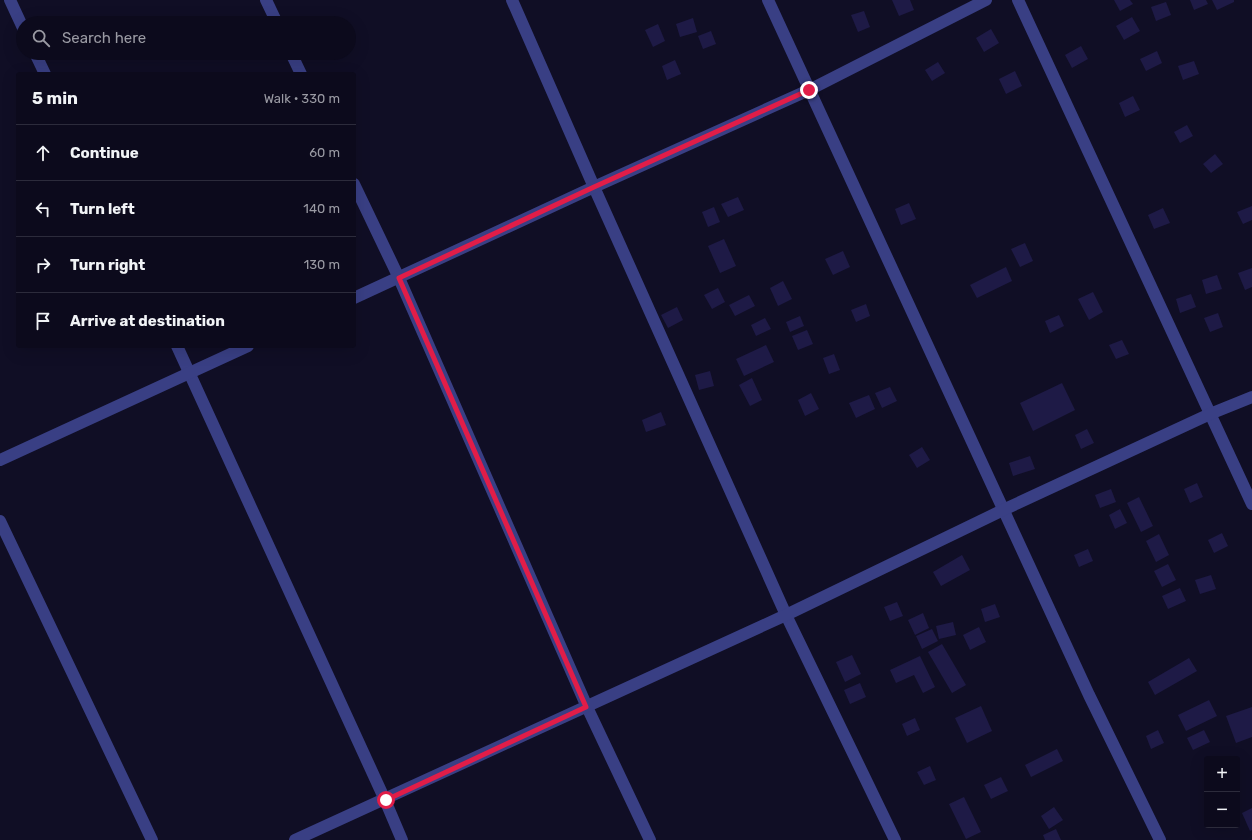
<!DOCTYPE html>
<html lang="en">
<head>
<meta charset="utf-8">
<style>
  body { margin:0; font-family:Rubik,sans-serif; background:#1a1829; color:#f1f3f6 }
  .controls { position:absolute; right:12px; bottom:12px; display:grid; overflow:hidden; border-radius:4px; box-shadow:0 4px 16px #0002 }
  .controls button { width:36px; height:36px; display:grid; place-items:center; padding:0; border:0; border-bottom:1px solid #2c2b3b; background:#0c0a1c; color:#f1f3f6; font:20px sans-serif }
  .stop { position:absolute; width:12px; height:12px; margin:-9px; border:3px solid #e11d48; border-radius:50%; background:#fff }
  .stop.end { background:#e11d48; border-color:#fff; box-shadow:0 1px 4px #0008 }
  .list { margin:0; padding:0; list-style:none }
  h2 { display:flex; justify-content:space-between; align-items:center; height:52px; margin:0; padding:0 16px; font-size:17px }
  h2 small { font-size:13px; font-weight:400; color:#9a9aa3 }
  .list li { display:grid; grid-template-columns:26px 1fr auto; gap:12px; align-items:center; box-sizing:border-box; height:56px; padding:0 16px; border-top:1px solid #2c2b3b }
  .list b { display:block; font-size:15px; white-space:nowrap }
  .list em { font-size:13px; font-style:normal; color:#9a9aa3 }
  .icon { flex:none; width:22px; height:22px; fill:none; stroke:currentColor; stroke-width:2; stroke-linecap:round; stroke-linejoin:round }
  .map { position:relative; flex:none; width:1252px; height:840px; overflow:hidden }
  .search { position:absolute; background:#0c0a1c; box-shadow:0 4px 16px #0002; left:16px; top:16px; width:340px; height:44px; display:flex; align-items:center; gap:10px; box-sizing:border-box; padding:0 14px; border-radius:22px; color:#9a9aa3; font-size:15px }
  .panel { position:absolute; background:#0c0a1c; box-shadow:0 4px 16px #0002; left:16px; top:72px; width:340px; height:276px; border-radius:4px }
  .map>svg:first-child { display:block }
</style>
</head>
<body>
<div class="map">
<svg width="1252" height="840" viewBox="0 0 1252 840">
  <rect width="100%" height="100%" fill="#100e25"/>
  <g fill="#1e1a46">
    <path d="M892,0H910L914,10L899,16Z"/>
    <path d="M1114,0H1130L1133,4L1120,11Z"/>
    <path d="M1190,0H1206L1208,4L1194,10Z"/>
    <path d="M1212,0H1234V2L1217,10Z"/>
    <path d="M1166,2L1171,15L1156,21L1151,7Z"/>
    <path d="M864,11L870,27L858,32L851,15Z"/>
    <path d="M1132,17L1140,31L1124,40L1116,26Z"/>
    <path d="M693,18L697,32L680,37L676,24Z"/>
    <path d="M658,24L665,41L653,47L645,30Z"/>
    <path d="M991,29L999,43L984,52L976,38Z"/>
    <path d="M711,31L716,44L703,49L698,36Z"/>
    <path d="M1081,46L1088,59L1072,68L1065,55Z"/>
    <path d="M1157,51L1162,63L1146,71L1140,59Z"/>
    <path d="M675,60L681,74L667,80L662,66Z"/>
    <path d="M1194,61L1199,74L1183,80L1178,66Z"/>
    <path d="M938,62L945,73L932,81L925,70Z"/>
    <path d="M1015,71L1022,86L1006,94L999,79Z"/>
    <path d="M1133,96L1140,110L1125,117L1119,103Z"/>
    <path d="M1187,125L1193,136L1180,143L1174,132Z"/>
    <path d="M1215,154L1223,164L1211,173L1203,164Z"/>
    <path d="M738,197L744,210L728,217L721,204Z"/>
    <path d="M909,203L916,219L901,225L895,209Z"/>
    <path d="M1252,206V220L1243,224L1237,212Z"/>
    <path d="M714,207L720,222L708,227L702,212Z"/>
    <path d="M1163,208L1170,223L1154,229L1148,215Z"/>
    <path d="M724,239L736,266L720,273L708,246Z"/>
    <path d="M1025,243L1033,261L1020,267L1011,249Z"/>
    <path d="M843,251L850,267L833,275L825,259Z"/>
    <path d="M1006,267L1012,281L977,298L970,285Z"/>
    <path d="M1252,268V287L1245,290L1238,273Z"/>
    <path d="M1217,275L1222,289L1206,294L1202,280Z"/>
    <path d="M783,281L792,299L778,306L770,288Z"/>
    <path d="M718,288L725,302L712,309L704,295Z"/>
    <path d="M1093,292L1103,312L1089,320L1078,299Z"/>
    <path d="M1191,294L1196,307L1180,313L1176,299Z"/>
    <path d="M749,295L755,306L735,316L729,305Z"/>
    <path d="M866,304L870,316L856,322L851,310Z"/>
    <path d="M677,307L683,320L668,328L661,315Z"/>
    <path d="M1218,313L1223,327L1210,332L1204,318Z"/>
    <path d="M1059,315L1064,326L1050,333L1045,321Z"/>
    <path d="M800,316L804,326L790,332L786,322Z"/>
    <path d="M765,318L771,329L756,336L751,325Z"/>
    <path d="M807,330L813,344L798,350L792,336Z"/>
    <path d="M1122,340L1129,354L1116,359L1109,345Z"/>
    <path d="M766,345L774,362L744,376L736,359Z"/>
    <path d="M834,354L840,370L829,374L823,358Z"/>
    <path d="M710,371L714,386L699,390L695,375Z"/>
    <path d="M752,378L762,400L750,406L739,385Z"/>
    <path d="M1062,383L1075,410L1033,431L1020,403Z"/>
    <path d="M890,387L897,401L882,408L875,393Z"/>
    <path d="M811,393L819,409L805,416L798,400Z"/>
    <path d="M869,395L875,409L856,418L849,403Z"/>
    <path d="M661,412L666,425L646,432L642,420Z"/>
    <path d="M1087,429L1094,443L1081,449L1075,435Z"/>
    <path d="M922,447L930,460L917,468L909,455Z"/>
    <path d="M1030,456L1035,469L1013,476L1009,463Z"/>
    <path d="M1197,483L1203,497L1190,503L1184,489Z"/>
    <path d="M1111,489L1116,502L1100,508L1095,495Z"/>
    <path d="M1139,497L1153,526L1141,532L1127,503Z"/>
    <path d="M1120,509L1127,523L1115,529L1109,515Z"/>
    <path d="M1222,533L1228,546L1214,553L1208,540Z"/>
    <path d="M1159,534L1169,555L1156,562L1146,541Z"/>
    <path d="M1088,549L1093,561L1079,567L1074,555Z"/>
    <path d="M962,555L970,570L941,586L933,572Z"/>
    <path d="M1168,564L1176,580L1162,587L1154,571Z"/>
    <path d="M1211,575L1216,589L1200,594L1195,580Z"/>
    <path d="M1180,588L1186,601L1168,609L1162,596Z"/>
    <path d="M897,602L903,616L890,621L884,607Z"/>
    <path d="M995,604L1000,617L985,622L981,609Z"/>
    <path d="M923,613L929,628L915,635L908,620Z"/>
    <path d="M953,622L956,635L939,639L936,626Z"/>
    <path d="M979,627L986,642L970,650L963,635Z"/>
    <path d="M932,629L938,641L922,649L916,636Z"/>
    <path d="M942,644L966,685L952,693L928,652Z"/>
    <path d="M852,655L861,674L845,682L836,662Z"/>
    <path d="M920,656L935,687L923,693L914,675L896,683L890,670Z"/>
    <path d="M1189,658L1197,671L1155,695L1148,682Z"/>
    <path d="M860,683L866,697L850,704L844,690Z"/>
    <path d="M1209,700L1217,716L1186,731L1178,715Z"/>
    <path d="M981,706L992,731L967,743L955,718Z"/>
    <path d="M1252,707V737L1236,743L1226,716Z"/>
    <path d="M915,718L920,730L907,736L902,724Z"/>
    <path d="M1158,730L1164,743L1151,749L1146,736Z"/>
    <path d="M1204,730L1210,742L1193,750L1187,738Z"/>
    <path d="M1057,749L1063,761L1031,777L1025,765Z"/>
    <path d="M930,766L936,780L924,785L917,772Z"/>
    <path d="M1001,777L1008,791L991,799L984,785Z"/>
    <path d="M964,797L981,832L966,839L949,804Z"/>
    <path d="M1054,807L1063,820L1049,829L1041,816Z"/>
    <path d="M1252,808V830L1250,831L1242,813Z"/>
    <path d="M1056,829L1061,840H1045L1043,835Z"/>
  </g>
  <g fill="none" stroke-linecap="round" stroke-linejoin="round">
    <g stroke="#393f84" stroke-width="12">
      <path d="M10,0L23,28"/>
      <path d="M266,0L277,23"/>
      <path d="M512,0L594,187L786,615L895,840"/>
      <path d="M768,0L1089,695L1160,840"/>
      <path d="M1018,0L1252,504"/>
      <path d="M35,53L45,74"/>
      <path d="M291,53L301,74"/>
      <path d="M354,184L399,278L587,707L650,840"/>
      <path d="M354,298L594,187L809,90L986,0"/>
      <path d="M177,346L385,800L402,840"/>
      <path d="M0,460L248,346"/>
      <path d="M0,521L152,840"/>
      <path d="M295,840L786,615L1003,510L1210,414L1252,397"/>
    </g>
  </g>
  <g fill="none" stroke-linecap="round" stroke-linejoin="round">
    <path stroke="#e11d48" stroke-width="5" d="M386,800L586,707L399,278L594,187L809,90"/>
  </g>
</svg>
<div class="controls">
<button>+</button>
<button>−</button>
</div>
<div class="stop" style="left:386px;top:800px"></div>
<div class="stop end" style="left:809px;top:90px"></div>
<div class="search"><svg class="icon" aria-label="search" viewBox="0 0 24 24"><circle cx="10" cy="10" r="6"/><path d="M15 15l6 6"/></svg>Search here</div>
<section class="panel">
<h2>5 min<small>Walk · 330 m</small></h2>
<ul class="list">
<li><svg class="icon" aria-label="ahead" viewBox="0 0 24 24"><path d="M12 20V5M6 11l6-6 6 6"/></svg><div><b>Continue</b></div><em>60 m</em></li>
<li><svg class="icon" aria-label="left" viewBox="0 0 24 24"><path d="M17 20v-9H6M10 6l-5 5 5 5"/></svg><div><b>Turn left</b></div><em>140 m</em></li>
<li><svg class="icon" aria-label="right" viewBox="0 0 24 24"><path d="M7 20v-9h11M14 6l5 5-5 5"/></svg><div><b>Turn right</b></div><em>130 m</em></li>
<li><svg class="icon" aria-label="arrive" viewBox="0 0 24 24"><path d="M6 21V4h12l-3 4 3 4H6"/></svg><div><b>Arrive at destination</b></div></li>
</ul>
</section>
</div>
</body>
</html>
